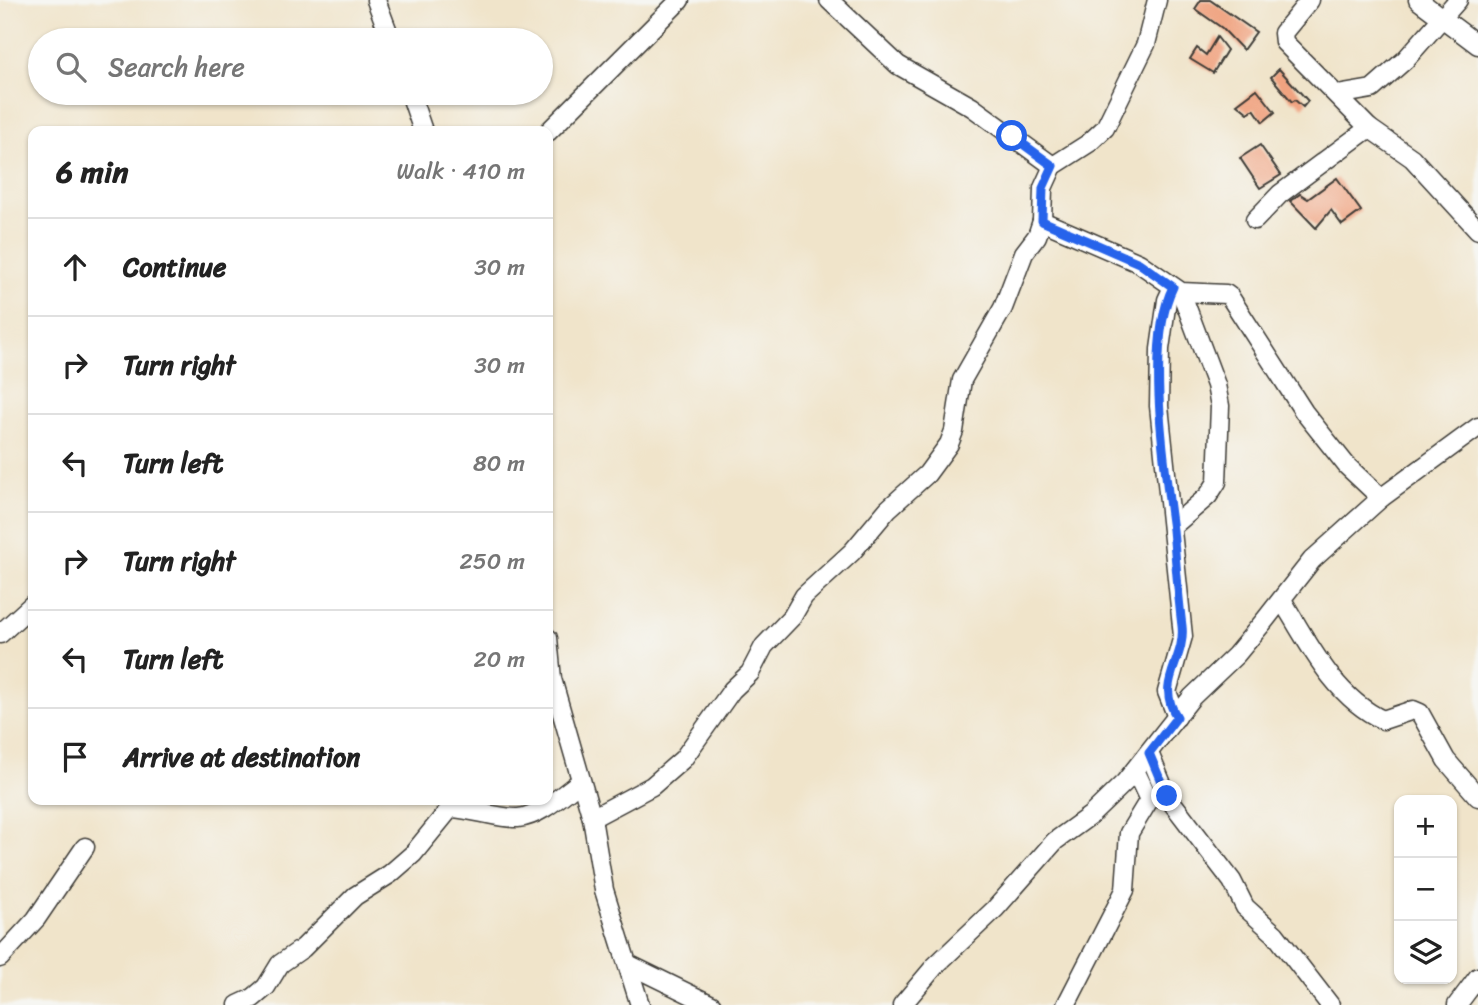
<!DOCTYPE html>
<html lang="en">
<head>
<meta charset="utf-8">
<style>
  body { margin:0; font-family:Sriracha,sans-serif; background:#f2f2f2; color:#222 }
  .controls { position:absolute; right:21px; bottom:21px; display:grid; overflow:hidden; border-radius:14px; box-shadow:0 2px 5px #0004 }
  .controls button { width:63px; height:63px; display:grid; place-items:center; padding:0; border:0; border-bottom:2px solid #e0e0e0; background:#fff; color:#222; font:35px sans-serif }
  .stop { position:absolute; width:21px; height:21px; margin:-16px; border:5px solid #2563eb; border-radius:50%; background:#fff }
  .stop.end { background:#2563eb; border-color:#fff; box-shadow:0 2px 7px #0008 }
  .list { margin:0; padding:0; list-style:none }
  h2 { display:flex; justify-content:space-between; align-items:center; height:91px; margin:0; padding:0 28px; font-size:30px }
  h2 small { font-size:23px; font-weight:400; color:#767676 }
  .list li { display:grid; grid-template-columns:46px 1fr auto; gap:21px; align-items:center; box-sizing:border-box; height:98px; padding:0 28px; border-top:2px solid #e0e0e0 }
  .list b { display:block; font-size:26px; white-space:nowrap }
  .list em { font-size:23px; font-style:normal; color:#767676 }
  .icon { flex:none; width:38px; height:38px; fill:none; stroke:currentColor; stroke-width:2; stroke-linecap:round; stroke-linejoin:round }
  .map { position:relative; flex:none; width:1478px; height:1005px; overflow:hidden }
  .search { position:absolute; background:#fff; box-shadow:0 2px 5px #0004; left:28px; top:28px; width:525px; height:77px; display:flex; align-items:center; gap:18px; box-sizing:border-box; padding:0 24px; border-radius:38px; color:#767676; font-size:26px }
  .panel { position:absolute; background:#fff; box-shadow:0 2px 5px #0004; left:28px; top:126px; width:525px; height:679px; border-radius:14px }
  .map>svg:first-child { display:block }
</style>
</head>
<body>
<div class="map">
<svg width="1478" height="1005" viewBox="0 0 1478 1005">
  <rect width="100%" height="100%" fill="#f6f6f2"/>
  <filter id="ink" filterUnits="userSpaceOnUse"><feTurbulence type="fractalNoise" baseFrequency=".0143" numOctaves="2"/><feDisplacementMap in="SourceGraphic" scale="14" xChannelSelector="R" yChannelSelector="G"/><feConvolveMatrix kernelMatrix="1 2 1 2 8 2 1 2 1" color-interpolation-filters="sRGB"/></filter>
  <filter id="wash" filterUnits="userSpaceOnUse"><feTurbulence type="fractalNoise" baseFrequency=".00686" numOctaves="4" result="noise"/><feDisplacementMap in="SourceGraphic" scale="28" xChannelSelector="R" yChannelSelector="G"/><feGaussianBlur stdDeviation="1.57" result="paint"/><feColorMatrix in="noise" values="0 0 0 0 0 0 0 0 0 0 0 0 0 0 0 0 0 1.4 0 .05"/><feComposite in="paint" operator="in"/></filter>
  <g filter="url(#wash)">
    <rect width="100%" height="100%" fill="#f0e4ca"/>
    <g id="blocks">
      <g fill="#f0a380">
        <path d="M1201,0H1210L1256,32L1243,50L1222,28L1195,9Z"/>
        <path d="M1217,37L1227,50L1213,73L1190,59L1197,48L1206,55Z"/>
        <path d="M1279,69L1308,101L1303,107L1295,100L1292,102L1271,77Z"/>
        <path d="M1257,89L1275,112L1263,122L1254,109L1248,113L1237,104Z"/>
        <path d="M1260,145L1281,175L1260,188L1240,158Z"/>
        <path d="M1337,178L1361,211L1342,225L1331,210L1316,228L1290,201L1300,194L1308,199Z"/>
      </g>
    </g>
  </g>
  <g filter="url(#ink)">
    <use href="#blocks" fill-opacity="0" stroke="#3c3a36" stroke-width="2"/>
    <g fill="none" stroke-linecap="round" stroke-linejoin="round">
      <g stroke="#3c3a36" stroke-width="21">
        <g id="minor">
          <path d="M376,0L391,40"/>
          <path d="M829,0L898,65L972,107L1053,166"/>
          <path d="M1418,0L1478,45"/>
          <path d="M410,93L423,131"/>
          <path d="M1337,95L1372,89L1405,60L1458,0"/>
          <path d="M1369,128L1412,158L1478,230"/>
          <path d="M548,132L680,0"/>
          <path d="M1255,220L1280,194L1369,128L1284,42L1283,33L1310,0"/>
          <path d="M1042,221L1139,263L1181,292L1226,294L1230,297L1304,412L1347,466L1381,498"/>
          <path d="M1173,287L1167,300L1160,349L1159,406L1183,636L1167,692L1177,717"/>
          <path d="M1172,527L1208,496L1217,482L1220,406L1216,385L1181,292"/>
          <path d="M1282,600C1308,643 1335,698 1383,720L1413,710L1420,713L1446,760L1478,797"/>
          <path d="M0,634L33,604"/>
          <path d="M548,638L552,679L592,818L604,890L640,1005"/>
          <path d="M1149,753L1167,796L1232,881L1245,907L1275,934L1330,1005"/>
          <path d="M452,808C473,809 499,819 518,818C541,816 564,793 581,781"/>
          <path d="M592,818L652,786L683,759L732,690L750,673L764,646L792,617L804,596L852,552L888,509L927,474L949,444L954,431L962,380L1003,308L1024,253L1037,236L1042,221L1043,188L1053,166L1089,143L1105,128L1146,44L1157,0"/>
          <path d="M0,958L36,919L85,847"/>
          <path d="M628,964L712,1005"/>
          <path d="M238,1005L253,998L266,987L280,964L303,948L355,896L390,874L413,854L457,800"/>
          <path d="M902,1005L935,966L995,909L1055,841L1091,815L1125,782L1192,697L1236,655L1265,620L1312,560L1381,498L1478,427"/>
          <path d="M1066,1005L1125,890L1129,833L1149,800L1135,770"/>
          <path d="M1457,1005L1478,977"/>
        </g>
      </g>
      <use href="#minor" stroke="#fff" stroke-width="18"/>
    </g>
  </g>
  <g fill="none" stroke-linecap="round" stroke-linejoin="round" filter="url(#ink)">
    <path stroke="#2563eb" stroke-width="9" d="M1012,136L1053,166L1043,188L1042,221L1139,263L1173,287C1145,342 1165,469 1173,530C1176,562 1178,594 1182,626C1186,661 1154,682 1177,717L1149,753L1167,796"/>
  </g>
</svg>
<div class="controls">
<button>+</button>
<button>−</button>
<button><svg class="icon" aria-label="layers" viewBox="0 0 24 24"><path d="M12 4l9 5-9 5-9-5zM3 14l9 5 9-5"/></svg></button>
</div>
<div class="stop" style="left:1012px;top:136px"></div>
<div class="stop end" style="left:1167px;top:796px"></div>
<div class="search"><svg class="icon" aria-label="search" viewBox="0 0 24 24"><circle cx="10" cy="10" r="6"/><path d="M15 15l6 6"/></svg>Search here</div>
<section class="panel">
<h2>6 min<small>Walk · 410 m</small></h2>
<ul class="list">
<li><svg class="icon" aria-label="ahead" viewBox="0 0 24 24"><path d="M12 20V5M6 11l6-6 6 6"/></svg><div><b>Continue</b></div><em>30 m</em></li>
<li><svg class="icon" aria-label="right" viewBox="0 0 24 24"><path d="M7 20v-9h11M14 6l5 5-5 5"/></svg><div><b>Turn right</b></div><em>30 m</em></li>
<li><svg class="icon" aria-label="left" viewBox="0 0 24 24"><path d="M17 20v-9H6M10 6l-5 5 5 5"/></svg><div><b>Turn left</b></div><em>80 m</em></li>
<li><svg class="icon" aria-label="right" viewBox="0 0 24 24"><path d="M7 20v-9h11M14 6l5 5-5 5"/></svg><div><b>Turn right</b></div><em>250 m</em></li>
<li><svg class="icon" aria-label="left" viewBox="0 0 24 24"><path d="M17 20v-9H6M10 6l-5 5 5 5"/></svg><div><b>Turn left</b></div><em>20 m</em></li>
<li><svg class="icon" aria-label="arrive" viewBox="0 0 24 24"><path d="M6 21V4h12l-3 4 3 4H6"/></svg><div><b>Arrive at destination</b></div></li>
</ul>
</section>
</div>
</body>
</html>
